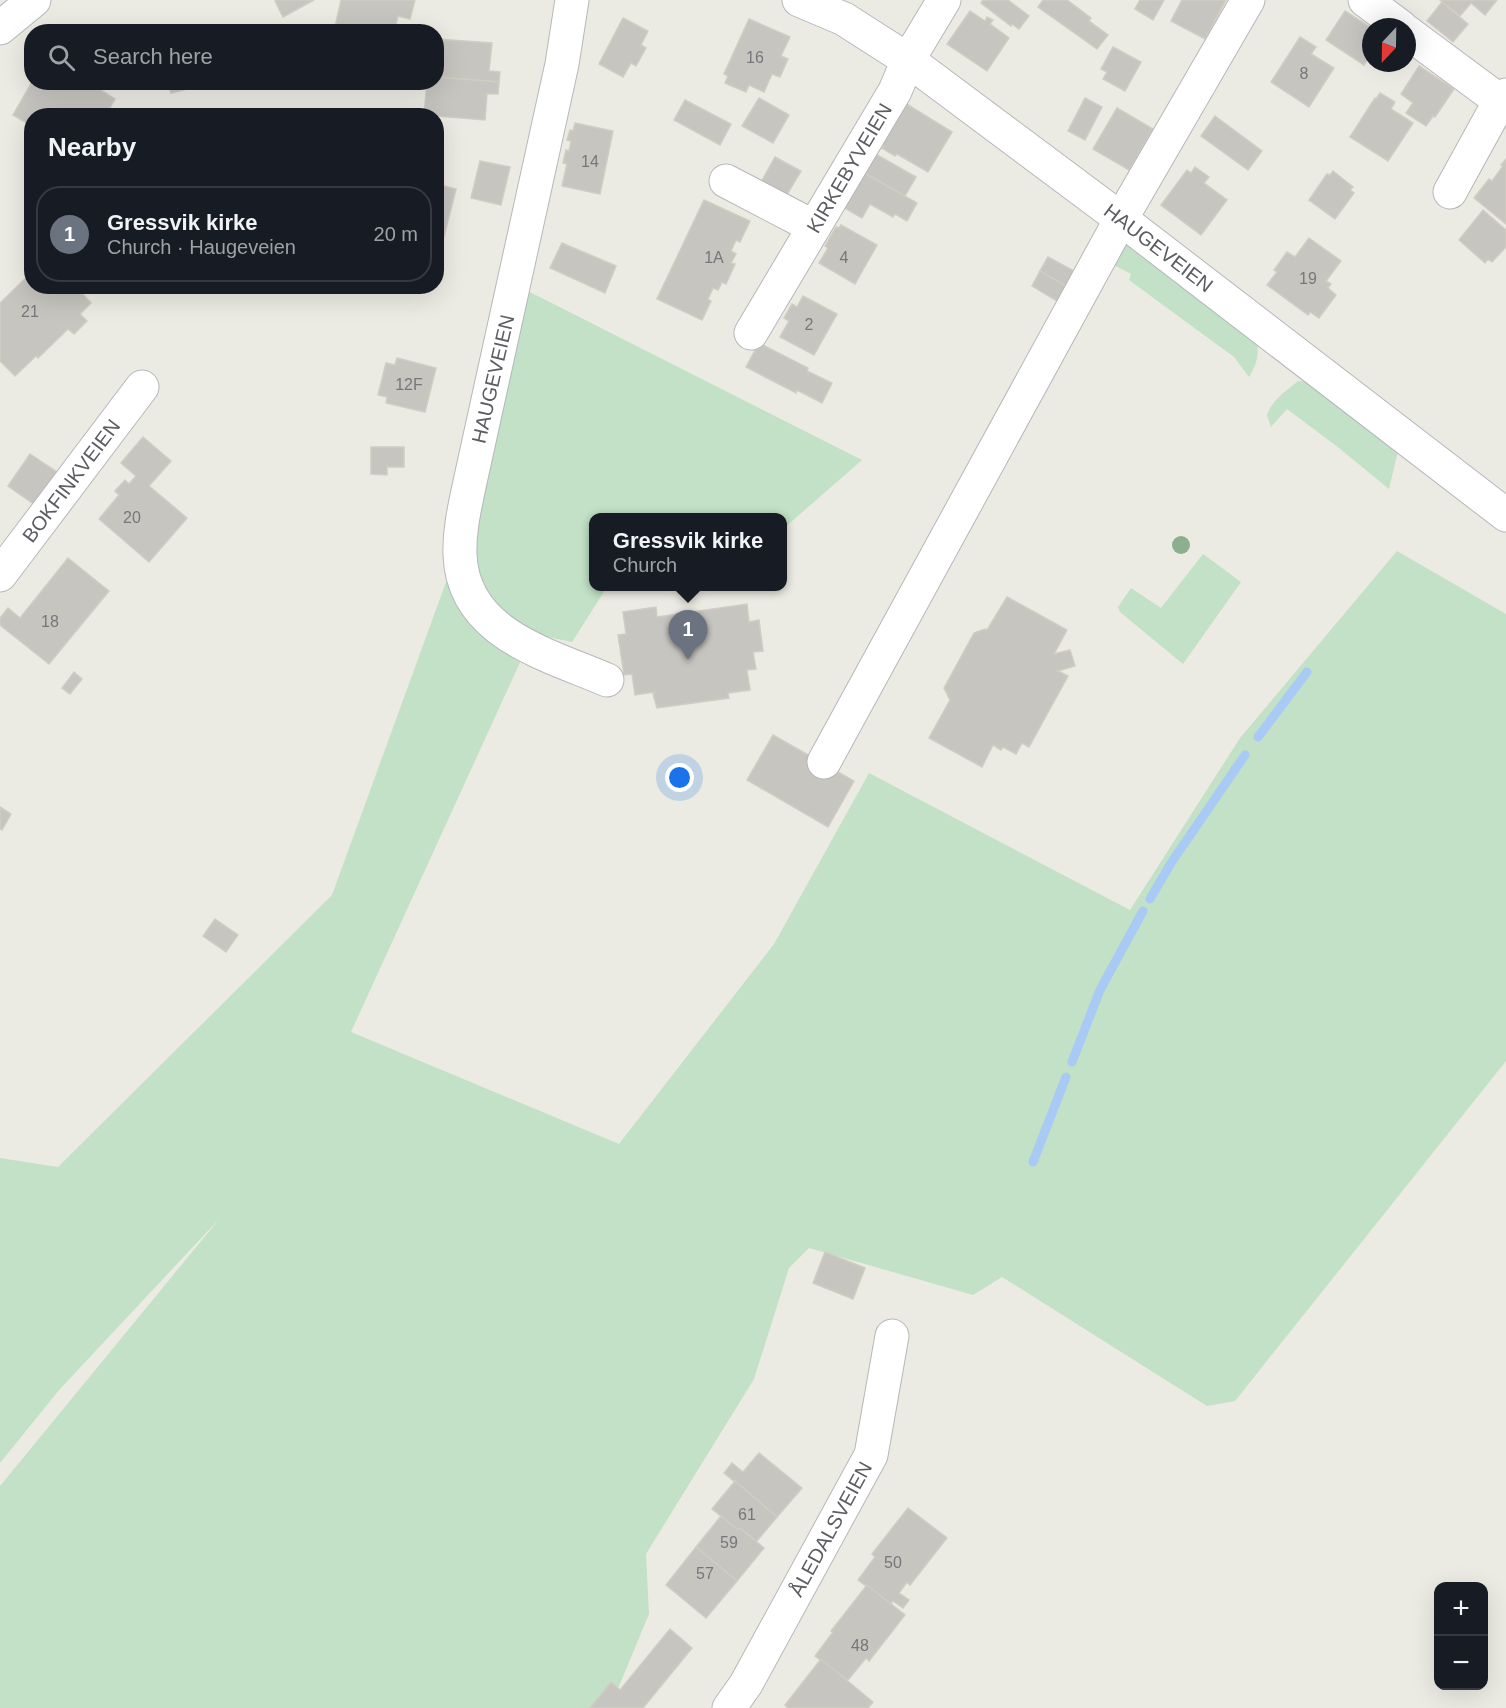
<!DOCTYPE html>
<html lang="en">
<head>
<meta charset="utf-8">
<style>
  body { margin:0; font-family:Arial,sans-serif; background:#20242c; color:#f1f3f6 }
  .controls { position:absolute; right:18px; bottom:18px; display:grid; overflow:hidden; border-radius:12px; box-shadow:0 6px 24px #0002 }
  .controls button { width:54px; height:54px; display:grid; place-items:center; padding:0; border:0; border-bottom:2px solid #363941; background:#171b24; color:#f1f3f6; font:30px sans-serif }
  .compass { position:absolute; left:1362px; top:18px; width:54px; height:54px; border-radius:50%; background:#171b24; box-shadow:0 6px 24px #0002; rotate:202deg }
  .you { position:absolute; left:680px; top:778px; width:21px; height:21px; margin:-15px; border:4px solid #fff; border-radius:50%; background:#1a73e8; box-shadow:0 0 0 9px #1a73e833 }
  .badge { display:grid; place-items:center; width:39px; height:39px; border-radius:50%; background:#d5603f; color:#fff; font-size:20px; font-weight:700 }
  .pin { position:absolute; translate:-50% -50px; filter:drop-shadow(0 2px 3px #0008) }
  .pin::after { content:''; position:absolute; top:32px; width:21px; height:18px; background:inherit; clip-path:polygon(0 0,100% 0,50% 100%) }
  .popup { position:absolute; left:589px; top:513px; width:198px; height:78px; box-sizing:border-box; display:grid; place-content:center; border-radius:12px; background:#171b24; filter:drop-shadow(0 2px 4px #0005); font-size:20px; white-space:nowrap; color:#9ea1a6 }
  .popup b { font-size:22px; color:#f1f3f6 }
  .popup::after { content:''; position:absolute; left:50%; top:100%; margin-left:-12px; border:12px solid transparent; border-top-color:#171b24 }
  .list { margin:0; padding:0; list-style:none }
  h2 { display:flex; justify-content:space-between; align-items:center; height:78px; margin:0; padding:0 24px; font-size:26px }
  h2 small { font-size:20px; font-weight:400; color:#9ea1a6 }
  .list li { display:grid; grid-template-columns:39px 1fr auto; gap:18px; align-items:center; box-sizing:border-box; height:96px; margin:0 12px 12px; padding:0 12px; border:2px solid #363941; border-radius:24px }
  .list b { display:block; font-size:22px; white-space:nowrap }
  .list p { margin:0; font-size:20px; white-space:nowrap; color:#9ea1a6 }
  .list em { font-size:20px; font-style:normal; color:#9ea1a6 }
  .icon { flex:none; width:33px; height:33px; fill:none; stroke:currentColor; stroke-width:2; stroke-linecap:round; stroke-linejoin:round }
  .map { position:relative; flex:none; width:1506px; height:1708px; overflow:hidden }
  .search { position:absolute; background:#171b24; box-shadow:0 6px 24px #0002; left:24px; top:24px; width:420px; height:66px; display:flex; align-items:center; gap:15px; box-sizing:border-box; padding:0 21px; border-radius:24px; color:#9ea1a6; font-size:22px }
  .panel { position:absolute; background:#171b24; box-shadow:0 6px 24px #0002; left:24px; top:108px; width:420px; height:186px; border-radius:24px }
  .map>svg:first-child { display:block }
</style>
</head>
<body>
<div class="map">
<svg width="1506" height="1708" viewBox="0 0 1506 1708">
  <rect width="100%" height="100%" fill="#ecebe3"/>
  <g fill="#c2e1c6">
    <path d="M1132,243L1256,338C1260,353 1257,364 1249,377L1234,357L1129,280L1131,274L1114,265L1123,246Z"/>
    <path d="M522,288L862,460L783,529V518H594V586L607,587L572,642L533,634L351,1032L619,1144L774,944L869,773L1130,910L1240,738L1397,551L1506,614V1061L1235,1401L1207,1406L1002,1277L973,1295L809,1248L789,1268L754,1379L646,1554L649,1614L610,1708H0V1486L220,1218L60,1389L0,1463V1158L58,1167L332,895L461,541Z"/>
    <path d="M1298,381L1310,382L1398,451L1389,489L1339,448L1287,409L1271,427L1267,415C1272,400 1286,391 1298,381Z"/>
    <path d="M1203,554L1241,582L1183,664L1120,612L1118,607L1131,588L1161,608Z"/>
  </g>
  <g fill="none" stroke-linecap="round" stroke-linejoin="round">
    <g stroke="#a9caf5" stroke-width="9">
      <path d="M1258,737L1307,672"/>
      <path d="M1150,899L1171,863L1245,755"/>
      <path d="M1072,1062L1100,990L1143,911"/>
      <path d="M1033,1162L1066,1077"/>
    </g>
  </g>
  <g fill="#c7c5c0" stroke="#d0cdc2" stroke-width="1.5">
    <path d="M276,0H314L283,17L275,1Z"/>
    <path d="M341,0H415L410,19L398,16L394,32H334Z"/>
    <path d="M983,0H1008L1029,16L1019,29L1012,24L1011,26L981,3Z"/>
    <path d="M1043,0H1067L1091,18L1089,21L1108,35L1097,49L1038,7Z"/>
    <path d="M1140,0H1164L1153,20L1135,9Z"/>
    <path d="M1182,0H1226L1205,39L1171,21Z"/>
    <path d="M1440,0H1497L1485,15L1471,3L1460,16Z"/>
    <path d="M1442,2L1468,24L1453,42L1427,21Z"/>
    <path d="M970,11L985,21L987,17L993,20L990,24L1009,38L987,71L947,44Z"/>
    <path d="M1345,11L1371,28V54L1364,65L1326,40Z"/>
    <path d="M623,18L648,31L641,45L646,48L636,66L631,63L623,77L599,64Z"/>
    <path d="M749,19L790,37L781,56L788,59L780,77L772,74L764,92L749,85L746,92L725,83L728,76L724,74Z"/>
    <path d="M1300,37L1316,47L1311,54L1334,68L1309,107L1271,82Z"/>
    <path d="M436,39L492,43L489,71L500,72L499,82L436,77Z"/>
    <path d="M1113,47L1141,62L1125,91L1103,79L1107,72L1101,69Z"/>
    <path d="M1419,66L1454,89L1435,117L1433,116L1426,126L1406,113L1413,103L1401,94Z"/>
    <path d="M436,77L499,82L498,94H487L485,120L424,115L427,82H436Z"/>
    <path d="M32,82H88L115,99L105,116H32V126L13,115Z"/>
    <path d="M168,82H193L195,87L171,93Z"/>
    <path d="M1380,93L1395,102L1391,109L1413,123L1388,161L1350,137L1375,98L1376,99Z"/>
    <path d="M759,98L789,115L773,143L742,126Z"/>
    <path d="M1085,98L1102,107L1085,140L1068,131Z"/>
    <path d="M685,100L731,124L720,145L674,120Z"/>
    <path d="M905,103L952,132L928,172L897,154L895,156L882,148L884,146L881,145Z"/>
    <path d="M1117,108L1153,129L1129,170L1093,149Z"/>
    <path d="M1215,116L1262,151L1248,170L1201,136Z"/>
    <path d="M575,123L613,131L600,194L562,186L567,164L563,163L566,150L569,151L571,141L567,140L570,130L573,131Z"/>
    <path d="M872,152L916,177L905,196L861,171Z"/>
    <path d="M775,157L801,171L785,198L760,184Z"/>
    <path d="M1506,159V224L1474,198L1489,179L1492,181L1503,166L1501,165Z"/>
    <path d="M480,161L510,167L501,205L471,198Z"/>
    <path d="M1195,167L1209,177L1204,183L1227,200L1201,235L1161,205L1187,170L1191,173Z"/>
    <path d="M861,171L917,203L907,221L895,214L893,217L870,204L862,218L841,206Z"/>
    <path d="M1333,171L1353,187L1350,190L1354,193L1335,219L1309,200L1327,174L1330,175Z"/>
    <path d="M436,184L456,189L441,248H438L436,255Z"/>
    <path d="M704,200L750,221L740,242L736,240L731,251L736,254L731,263L735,264L726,284L722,282L718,290L713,288L708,299L711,301L702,320L657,299Z"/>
    <path d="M1483,210L1506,230V247L1492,262L1488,259L1485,263L1459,240Z"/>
    <path d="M841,225L877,245L855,284L819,263L828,248L825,246L836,227L839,228Z"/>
    <path d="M1309,238L1341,261L1326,281L1331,284L1328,288L1336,295L1319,318L1310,312L1308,315L1267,285L1277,272L1274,270L1287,252L1295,257Z"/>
    <path d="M562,243L616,266L605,293L550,268Z"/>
    <path d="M1048,257L1074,271L1066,286L1040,271Z"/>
    <path d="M1040,271L1066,286L1057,301L1032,286Z"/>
    <path d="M32,272V286H75L91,303L80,314L87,321L74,334L68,329L38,358L36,356L15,376L0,361V303Z"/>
    <path d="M803,296L837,314L814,355L780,337L789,321L784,318L792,304L797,307Z"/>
    <path d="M759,343L808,368L807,371L832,383L822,403L797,390L796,393L746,367Z"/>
    <path d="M397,358L436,368L425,412L386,403L387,397L378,395L386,363L395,365Z"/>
    <path d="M143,437L171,461L149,486L187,518L149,562L99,519L119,495L115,491L125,480L129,484L136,476L121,463Z"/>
    <path d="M371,447H404V467H387V475L371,474Z"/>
    <path d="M30,454L57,472L35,505L8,486Z"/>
    <path d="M68,558L109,591L49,664L0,625V618L8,608L20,618Z"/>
    <path d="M1007,597L1067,630L1054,654L1070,650L1075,666L1058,671L1068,676L1029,747L1022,743L1016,754L1003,747L1001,750L993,745L982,767L929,738L950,700L944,688L974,633L985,629L987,630Z"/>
    <path d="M747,604L749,622L759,620L763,651L753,652L756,669L747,670L750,690L728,693L729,698L657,708L653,694L655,692L635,695L632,674L624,675L618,635L626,634L623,612L656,607L657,617Z"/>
    <path d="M74,672L82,679L70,694L62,688Z"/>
    <path d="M773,735L854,781L828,827L747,780Z"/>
    <path d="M0,807L11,814L2,830L0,829Z"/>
    <path d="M215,919L238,935L226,952L203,936Z"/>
    <path d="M825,1252L865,1268L853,1299L813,1283Z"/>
    <path d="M759,1453L802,1488L777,1517L724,1473L732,1463L743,1472Z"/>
    <path d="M735,1481L777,1517L756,1542L740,1528L738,1530L712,1509Z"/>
    <path d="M908,1508L947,1538L910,1585L907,1582L899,1593L909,1600L903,1608L893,1601L891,1604L858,1580L875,1557L872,1554Z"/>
    <path d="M721,1516L738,1530L740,1528L764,1548L737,1581L696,1547Z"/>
    <path d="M696,1547L737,1581L706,1618L666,1585Z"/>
    <path d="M867,1585L905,1615L869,1661L866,1658L848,1680L815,1656L833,1632L831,1631Z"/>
    <path d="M670,1629L692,1648L643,1708H590L611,1682L620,1690Z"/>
    <path d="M821,1659L873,1702L868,1708H788L785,1705Z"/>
  </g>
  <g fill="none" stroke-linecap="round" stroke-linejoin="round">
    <g stroke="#b5b7bb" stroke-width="35">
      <g id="minor">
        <path d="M572,0L562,64L470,482C465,506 459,530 460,555C463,634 547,654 607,680"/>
        <path id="s1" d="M799,0L844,19L908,60L1121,219L1506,515"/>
        <path d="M1365,0L1401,27"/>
        <path d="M0,28L34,0"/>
        <path d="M1407,32L1500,101"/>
        <path d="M726,181L814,227"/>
        <path d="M1450,192L1500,101L1506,95"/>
        <path id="s2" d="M751,333L895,91L908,60L944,0"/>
        <path id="s3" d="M0,575L142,387"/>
        <path d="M824,762L1121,219L1248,0"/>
        <path id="s4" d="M729,1708L746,1684L871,1455L892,1336"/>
      </g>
    </g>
    <use href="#minor" stroke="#fff" stroke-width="33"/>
  </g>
  <circle fill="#8caf8e" cx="1181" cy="545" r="9"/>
  <g text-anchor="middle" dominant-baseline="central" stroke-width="4.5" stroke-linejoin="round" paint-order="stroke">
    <g font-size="16" fill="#76777a">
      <text x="755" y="57">16</text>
      <text x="1304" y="73">8</text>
      <text x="590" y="161">14</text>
      <text x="714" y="257">1A</text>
      <text x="844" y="257">4</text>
      <text x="1308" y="278">19</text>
      <text x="30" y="311">21</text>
      <text x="809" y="324">2</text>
      <text x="409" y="384">12F</text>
      <text x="132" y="517">20</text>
      <text x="50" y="621">18</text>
      <text x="747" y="1514">61</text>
      <text x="729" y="1542">59</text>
      <text x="893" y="1562">50</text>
      <text x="705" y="1573">57</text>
      <text x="860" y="1645">48</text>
    </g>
    <g font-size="20" fill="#5b5d62" stroke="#fff">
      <text stroke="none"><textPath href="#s2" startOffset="192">KIRKEBYVEIEN</textPath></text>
      <text stroke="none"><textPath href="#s1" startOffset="438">HAUGEVEIEN</textPath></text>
      <text transform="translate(493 379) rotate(-77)">HAUGEVEIEN</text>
      <text stroke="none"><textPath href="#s3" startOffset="118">BOKFINKVEIEN</textPath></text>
      <text stroke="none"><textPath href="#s4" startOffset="206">ÅLEDALSVEIEN</textPath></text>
    </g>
  </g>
</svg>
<div class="controls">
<button>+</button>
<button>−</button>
</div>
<svg class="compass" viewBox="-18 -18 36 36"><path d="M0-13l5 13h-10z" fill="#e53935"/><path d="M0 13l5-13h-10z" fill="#9ea1a6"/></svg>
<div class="you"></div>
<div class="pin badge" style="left:688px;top:660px;background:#6b7280">1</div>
<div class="popup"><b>Gressvik kirke</b>Church</div>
<div class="search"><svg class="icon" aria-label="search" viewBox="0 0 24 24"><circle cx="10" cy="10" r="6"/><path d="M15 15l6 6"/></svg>Search here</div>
<section class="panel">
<h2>Nearby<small></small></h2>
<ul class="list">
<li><span class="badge" style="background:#6b7280">1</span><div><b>Gressvik kirke</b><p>Church · Haugeveien</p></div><em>20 m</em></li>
</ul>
</section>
</div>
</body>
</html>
